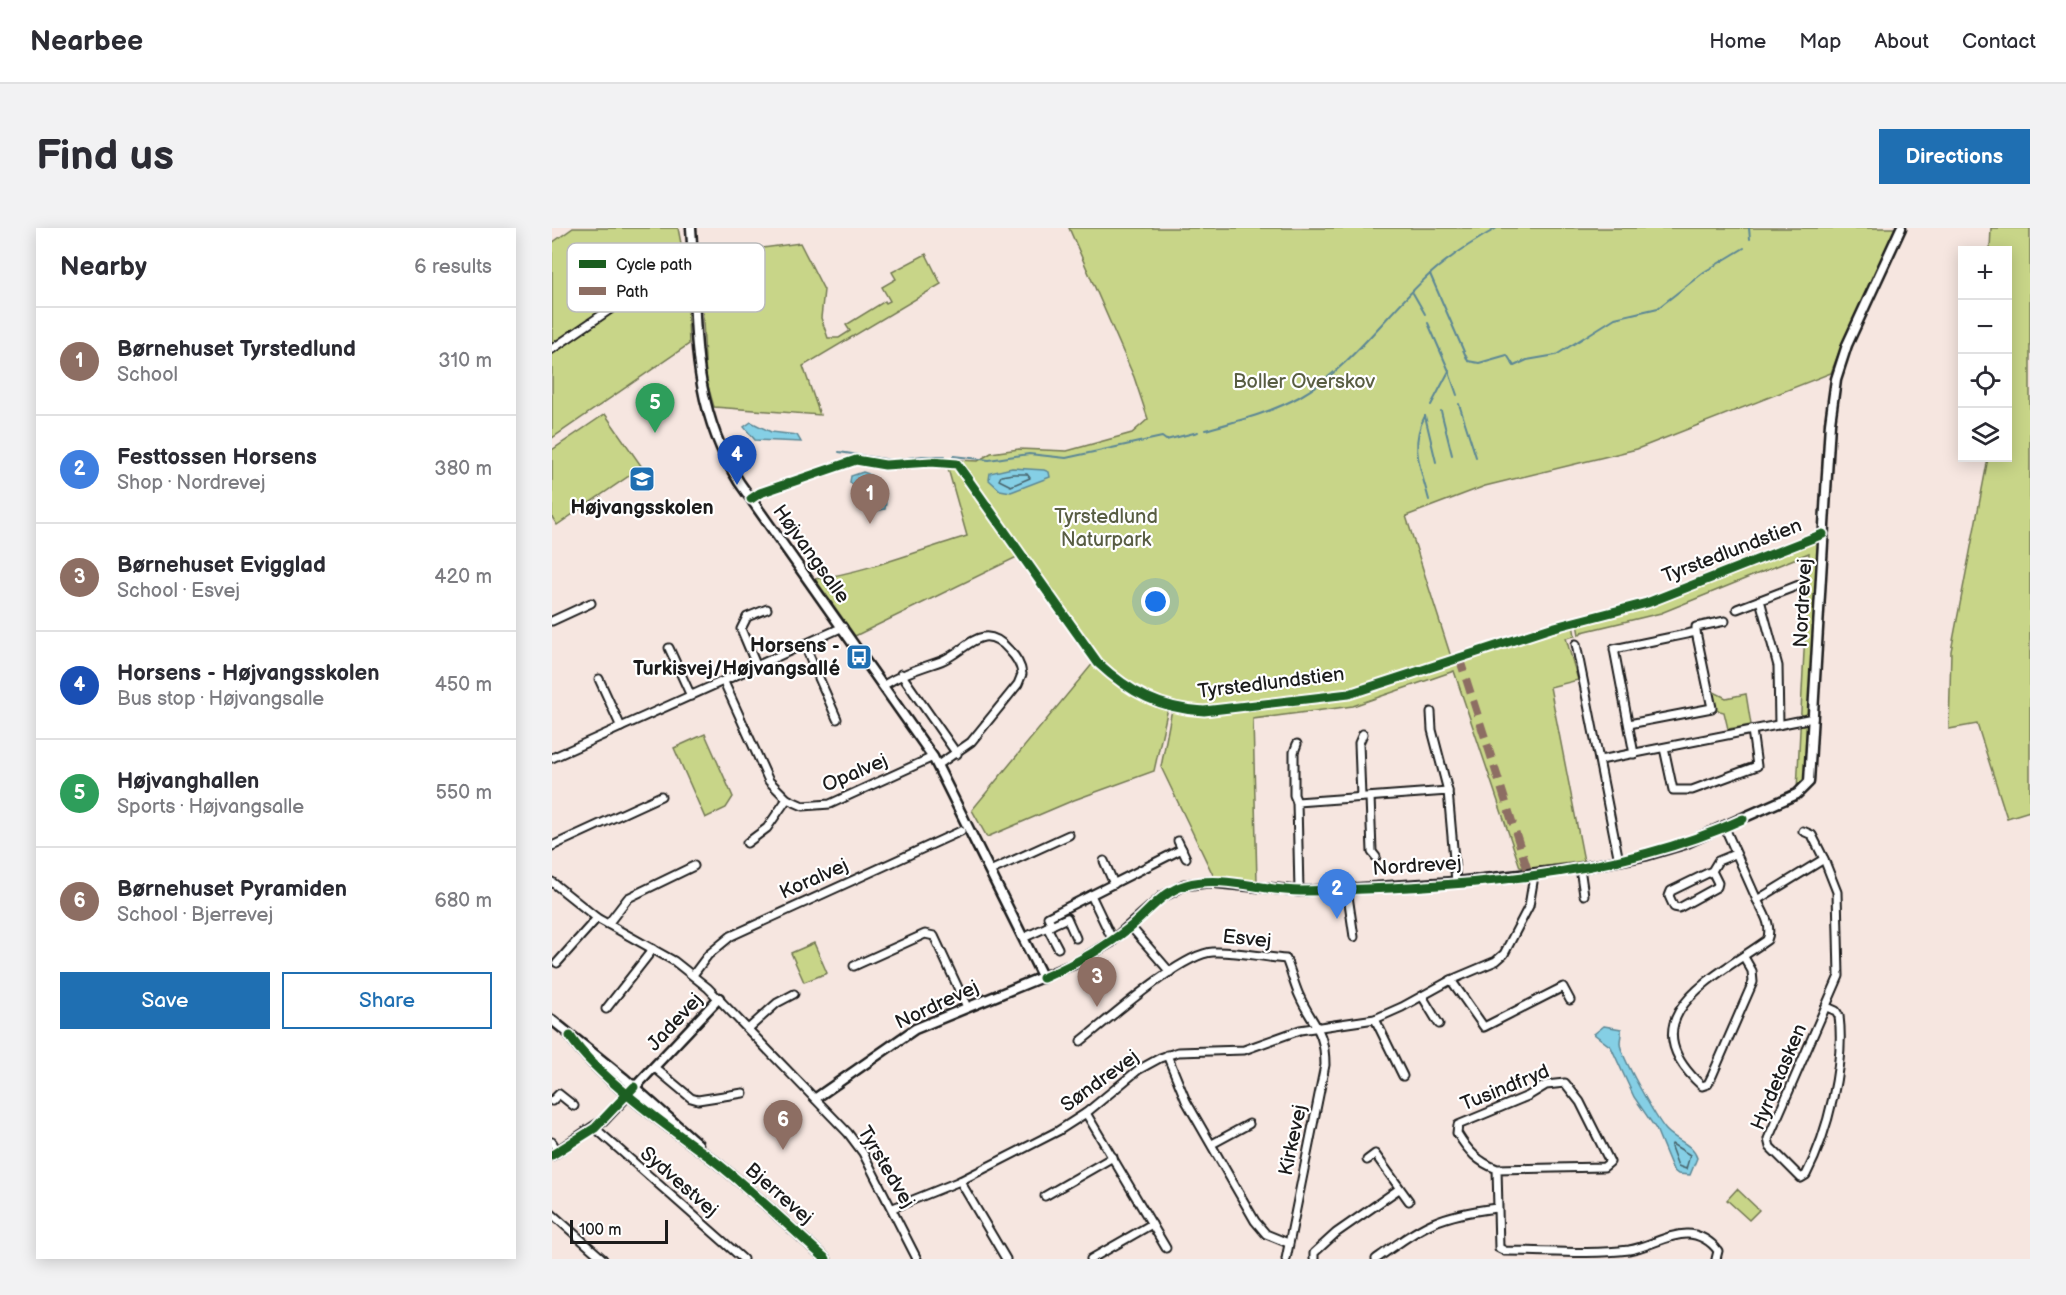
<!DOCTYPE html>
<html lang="en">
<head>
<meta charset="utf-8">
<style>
  body { margin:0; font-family:"Balsamiq Sans",sans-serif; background:#f2f2f3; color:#2b2b33 }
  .controls { position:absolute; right:18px; top:18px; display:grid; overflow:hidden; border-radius:0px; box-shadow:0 3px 15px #0003 }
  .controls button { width:54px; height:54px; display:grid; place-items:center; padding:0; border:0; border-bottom:2px solid #e1e1e2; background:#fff; color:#2b2b33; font:30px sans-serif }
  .scale { position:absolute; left:18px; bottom:15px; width:98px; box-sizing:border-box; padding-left:6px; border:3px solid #1c1c1c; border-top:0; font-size:16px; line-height:21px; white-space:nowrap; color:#1c1c1c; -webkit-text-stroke:4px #fff; paint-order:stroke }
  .you { position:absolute; left:604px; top:374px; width:21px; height:21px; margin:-15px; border:4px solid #fff; border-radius:50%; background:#1a73e8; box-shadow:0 0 0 9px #1a73e833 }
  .badge { display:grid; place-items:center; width:39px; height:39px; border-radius:50%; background:#1f6fb2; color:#fff; font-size:20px; font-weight:700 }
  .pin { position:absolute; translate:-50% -50px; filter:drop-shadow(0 2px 3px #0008) }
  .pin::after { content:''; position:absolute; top:32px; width:21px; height:18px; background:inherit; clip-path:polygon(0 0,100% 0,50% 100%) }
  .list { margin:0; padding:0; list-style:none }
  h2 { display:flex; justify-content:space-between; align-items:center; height:78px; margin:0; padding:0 24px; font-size:26px }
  h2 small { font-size:20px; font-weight:400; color:#7c7c81 }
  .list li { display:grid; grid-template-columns:39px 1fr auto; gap:18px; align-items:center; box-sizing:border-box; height:108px; padding:0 24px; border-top:2px solid #e1e1e2 }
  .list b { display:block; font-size:22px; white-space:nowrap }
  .list p { margin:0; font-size:20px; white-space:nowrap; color:#7c7c81 }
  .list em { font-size:20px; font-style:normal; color:#7c7c81 }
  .actions { display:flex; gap:12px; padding:18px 24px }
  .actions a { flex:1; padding:14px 0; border:2px solid #1f6fb2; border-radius:0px; text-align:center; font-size:21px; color:#1f6fb2 }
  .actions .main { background:#1f6fb2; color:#fff }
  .icon { flex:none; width:33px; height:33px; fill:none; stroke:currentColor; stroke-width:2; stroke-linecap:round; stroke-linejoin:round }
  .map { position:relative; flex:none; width:1478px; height:1031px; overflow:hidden; border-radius:0px }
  header { display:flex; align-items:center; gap:36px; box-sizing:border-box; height:84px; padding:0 30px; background:#fff; border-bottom:2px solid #e1e1e2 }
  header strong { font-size:28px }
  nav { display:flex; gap:33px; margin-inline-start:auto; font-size:21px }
  .intro { display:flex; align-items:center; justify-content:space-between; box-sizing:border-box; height:144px; padding:0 36px }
  h1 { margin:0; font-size:42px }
  .button { padding:15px 27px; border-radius:0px; background:#1f6fb2; color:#fff; font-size:21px; font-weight:700 }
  main { display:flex; gap:36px; padding:0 36px }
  aside { flex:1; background:#fff; border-radius:0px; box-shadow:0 3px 15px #0003 }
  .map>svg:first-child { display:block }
</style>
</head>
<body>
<header>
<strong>Nearbee</strong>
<nav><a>Home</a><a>Map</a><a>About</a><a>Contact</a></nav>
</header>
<div class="intro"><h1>Find us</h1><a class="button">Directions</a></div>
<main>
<aside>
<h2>Nearby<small>6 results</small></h2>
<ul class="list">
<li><span class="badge" style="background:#8d6e63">1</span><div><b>Børnehuset Tyrstedlund</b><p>School</p></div><em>310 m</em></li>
<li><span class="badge" style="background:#3f7fe0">2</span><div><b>Festtossen Horsens</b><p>Shop · Nordrevej</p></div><em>380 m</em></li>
<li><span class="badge" style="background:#8d6e63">3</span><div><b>Børnehuset Evigglad</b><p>School · Esvej</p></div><em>420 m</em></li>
<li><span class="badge" style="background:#1a4fb4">4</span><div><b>Horsens - Højvangsskolen</b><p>Bus stop · Højvangsalle</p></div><em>450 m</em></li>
<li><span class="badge" style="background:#2e9e5b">5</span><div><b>Højvanghallen</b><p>Sports · Højvangsalle</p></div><em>550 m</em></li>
<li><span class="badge" style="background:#8d6e63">6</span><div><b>Børnehuset Pyramiden</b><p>School · Bjerrevej</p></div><em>680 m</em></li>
</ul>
<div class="actions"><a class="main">Save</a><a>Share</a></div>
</aside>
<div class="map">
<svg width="1478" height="1031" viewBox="0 0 1478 1031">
  <rect width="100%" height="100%" fill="#f6e6e0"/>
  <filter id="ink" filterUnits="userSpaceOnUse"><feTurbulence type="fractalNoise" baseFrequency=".0167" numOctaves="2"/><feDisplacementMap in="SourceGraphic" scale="12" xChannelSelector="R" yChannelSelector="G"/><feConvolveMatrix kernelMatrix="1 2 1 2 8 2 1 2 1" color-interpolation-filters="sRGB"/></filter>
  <g filter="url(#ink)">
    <g fill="#c8d588" stroke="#727852" stroke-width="1.5">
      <path d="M21,0H126L134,41L137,116L0,210V15Z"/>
      <path d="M517,0H1346L1292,111L1279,145L1085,221L933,258L854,288L899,429L797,463L663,481L621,477L601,471L573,456L548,433L406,232L426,233L439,225L467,221L515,223L580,205L596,191L582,149Z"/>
      <path d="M1439,0H1478V583L1455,590L1425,496L1397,501L1399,423L1436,230H1456V22H1438Z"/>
      <path d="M248,15L272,62L269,90L276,110H287L298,103L294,97L333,73L334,75L338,73L330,59L344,51L340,44L374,26L389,56L251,138L268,187L162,179L154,151L148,36L150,28Z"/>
      <path d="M53,186L90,239L5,297L0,289V222Z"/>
      <path d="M398,235L404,237L467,328L303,408L263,351C314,344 365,323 415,308L395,237Z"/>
      <path d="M1267,311L1254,549L1245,562L1257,325L1109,385L1030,404L1027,407L1025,395L1095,377Z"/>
      <path d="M1021,396L1023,408L1014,410L1026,452L998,459L1032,633L982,640L968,639L902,443L801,478L701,491L705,654L662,649L609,539L620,481L651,485L674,484L798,467Z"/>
      <path d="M542,434C564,455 586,471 616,480L602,543L522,572L435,609L420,582Z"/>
      <path d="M1160,463L1174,470L1194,466L1199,497L1176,501L1172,484L1164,482Z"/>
      <path d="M153,506L181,569L174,580L153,590L122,520Z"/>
      <path d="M262,715L275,745L252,754L239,725Z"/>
      <path d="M1185,961L1207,982L1197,992L1175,972Z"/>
    </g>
    <g fill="#85cfe5" stroke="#5b8795" stroke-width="1.5">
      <path d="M199,194L219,204L245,207L249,214L203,212L192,199Z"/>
      <path d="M460,240L492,242L497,244L498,249L459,264L448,262L437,252L438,245Z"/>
      <path d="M311,244C324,247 337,268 333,281L318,284L316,273L298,254L299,248Z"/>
      <path d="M1052,798L1069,801C1070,806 1068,809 1068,815C1068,827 1105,892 1114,902C1124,913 1140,915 1145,930L1138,947L1126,946L1121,942L1104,901L1082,869L1059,819L1042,806Z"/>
    </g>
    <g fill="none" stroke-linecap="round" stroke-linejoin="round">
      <g stroke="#46646c" stroke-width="1.5">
        <path d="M461,246H475L478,250L459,258L447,252L449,248Z"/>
        <path d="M1120,916L1138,927L1134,941L1126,938L1119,919Z"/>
      </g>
      <g stroke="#5b8795" stroke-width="2">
        <path d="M1197,0L1198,11"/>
        <path d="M878,46L916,133L927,135L955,127L962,138L975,132L1004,127L1063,90L1106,80L1152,44L1192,20"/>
        <path d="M861,65L873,86"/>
        <path d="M876,95L897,143L879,177"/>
        <path d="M897,144L905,167"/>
        <path d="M907,176L924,229"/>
        <path d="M889,183L900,227"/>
        <path d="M873,188C857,217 869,241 877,272"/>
        <path d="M873,188L884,234"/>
        <path d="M653,202C685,193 718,185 747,169C800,139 833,87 877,47C897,29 922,13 945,0"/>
        <path d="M287,224L340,232L370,228H393"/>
        <path d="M401,228L437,232L477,226L514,230L610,209L614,212L646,204"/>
      </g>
      <g stroke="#1c1c1c" stroke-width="11">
        <g id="minor">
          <path d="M0,121L123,37L139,31"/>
          <path d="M1208,372L1226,438L1227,497"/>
          <path d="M1185,381L1247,357"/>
          <path d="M0,393L39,375"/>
          <path d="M1024,416L1067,633"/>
          <path d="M253,418L285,491"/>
          <path d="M117,420L139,468"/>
          <path d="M205,439L189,401L195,389L215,381"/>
          <path d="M349,446L405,526"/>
          <path d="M47,451L69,499"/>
          <path d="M172,454L217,553L235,571L251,578L278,576L381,529"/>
          <path d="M332,457C351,445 369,440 389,433C415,423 430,391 457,422C464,429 469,436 470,446L466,456L419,514L386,537"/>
          <path d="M879,484L880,502L896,563"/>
          <path d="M1077,496L1160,480L1144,404"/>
          <path d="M1112,520L1121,562H1140L1205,538L1200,502"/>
          <path d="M1082,526L1062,421L1144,404V399L1173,393"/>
          <path d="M0,530L291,399"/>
          <path d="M1048,532L1261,490"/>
          <path d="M809,569L807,515L811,506"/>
          <path d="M818,569L820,624L824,629"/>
          <path d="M745,574L742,567V524L745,516"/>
          <path d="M1173,600L1205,672L1272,631L1260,607L1251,603"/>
          <path d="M626,613L634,630"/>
          <path d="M195,615L215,600L235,571"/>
          <path d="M0,618L109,568"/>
          <path d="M1272,631L1285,664L1287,748L1216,911L1218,919L1249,950L1254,947C1276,905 1293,835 1287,788L1284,783L1275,779"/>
          <path d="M552,633L562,656"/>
          <path d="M1028,640L1032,667"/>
          <path d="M438,643L517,607"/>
          <path d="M1160,643L1166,655L1165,659L1127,680L1122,679L1117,668L1119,663L1160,643L1166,633L1183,626"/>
          <path d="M0,654L45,690L122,733L156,760L296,905L311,925L365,1031"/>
          <path d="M795,661L802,709"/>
          <path d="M747,663L745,574L896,563L904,654"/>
          <path d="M539,667L630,621"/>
          <path d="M56,696L76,670L142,638"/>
          <path d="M500,697L496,689L539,667L561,713"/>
          <path d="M495,699L506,720"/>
          <path d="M579,699L618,744"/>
          <path d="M471,710L515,690L524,710"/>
          <path d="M1192,729L1200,743L1201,754L1160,848L1156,856L1150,858C1074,789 1162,750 1215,712C1221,698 1211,684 1205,672"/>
          <path d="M5,735L45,690"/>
          <path d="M302,738L373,706L382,708L415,779"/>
          <path d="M141,747L156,727L179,708L409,603"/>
          <path d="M899,752L932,799L1011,759L1018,772"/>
          <path d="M870,768L887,796"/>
          <path d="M54,781L101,721"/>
          <path d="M823,791L851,848"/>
          <path d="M196,801L225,775L242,766"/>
          <path d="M529,813C556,792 630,725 661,724C685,723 711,729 734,731C739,743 742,756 747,767C760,797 773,800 773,837L734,1031"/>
          <path d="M615,827L634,873L703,993L714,1006L736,1015"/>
          <path d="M103,840L139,870L146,872L191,865"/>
          <path d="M0,873L7,866L22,878"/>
          <path d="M534,885L614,1020"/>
          <path d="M43,900L191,1031"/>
          <path d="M0,914L6,924"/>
          <path d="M660,916L697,896"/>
          <path d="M815,932L823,926L857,973"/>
          <path d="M945,941C926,934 916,923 905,905L906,897L976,868L994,857L1013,855L1028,874L1058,934L1052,939L945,941L947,1020L953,1023C994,1023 1037,1027 1077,1022C1097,1019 1115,1006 1135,1006C1147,1006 1159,1013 1166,1023L1164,1031"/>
          <path d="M408,953L454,1031"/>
          <path d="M493,968L561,929"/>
          <path d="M341,980L408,953L506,903L534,885L586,842L608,830L626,824L692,822L748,802L823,791L850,779L899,752L944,733L952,726L977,678L981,654"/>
          <path d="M0,986L51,1031"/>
          <path d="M539,1031L600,996"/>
          <path d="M762,1031V1025L784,1005L847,961"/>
          <path d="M824,1031C872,997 885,987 945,980"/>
        </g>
      </g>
      <g stroke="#1c1c1c" stroke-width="13">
        <g id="tertiary">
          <path d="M139,0C146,93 135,170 187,254L381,529L491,750"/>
          <path d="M0,792L72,850L146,916"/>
          <path d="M18,808C42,846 117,900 156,928C197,959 235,997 274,1031"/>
          <path d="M264,870L363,801L522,736L559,714L610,669L632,657L657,654L747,663L795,661L904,654L1023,641L1095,627L1132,616L1245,566L1257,554L1278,195L1284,151L1295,117L1349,0"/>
          <path d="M0,927L51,893L167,770"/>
        </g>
      </g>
      <use href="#minor" stroke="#fff" stroke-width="7"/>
      <use href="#tertiary" stroke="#fff" stroke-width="8"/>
      <path stroke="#8d6e63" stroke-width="8" stroke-dasharray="15 8" stroke-linecap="butt" d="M907,429L977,646"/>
      <g stroke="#fff" stroke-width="13">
        <g id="cycleway">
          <path d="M199,271L208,265L304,232L333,237L379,234L405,236L546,435C577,464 609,481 652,483L797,466L999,400L1095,375L1271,306"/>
          <path d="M491,750C521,737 551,721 577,700C596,685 609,664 634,657C671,646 713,664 751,663C895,659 1060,652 1191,591"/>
          <path d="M18,808C42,846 117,900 156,928C197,959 235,997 274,1031"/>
          <path d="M0,927L43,900L82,859"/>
        </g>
      </g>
      <use href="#cycleway" stroke="#1b5e20" stroke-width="9"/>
    </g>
  </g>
  <defs>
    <g id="school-square" transform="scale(1.35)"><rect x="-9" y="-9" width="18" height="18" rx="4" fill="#1f6fb2" stroke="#fff"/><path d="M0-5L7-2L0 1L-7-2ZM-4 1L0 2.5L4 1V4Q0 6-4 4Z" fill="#fff"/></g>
    <g id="bus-square" transform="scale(1.35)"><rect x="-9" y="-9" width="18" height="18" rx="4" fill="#1f6fb2" stroke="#fff"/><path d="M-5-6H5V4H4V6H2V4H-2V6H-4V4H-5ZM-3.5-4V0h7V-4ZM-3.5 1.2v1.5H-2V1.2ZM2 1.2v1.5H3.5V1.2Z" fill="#fff"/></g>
  </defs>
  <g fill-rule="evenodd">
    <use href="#school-square" x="90" y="251"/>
    <use href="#bus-square" x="307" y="429"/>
  </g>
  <g text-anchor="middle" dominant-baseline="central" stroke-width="4.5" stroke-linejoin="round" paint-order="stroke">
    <g font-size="20" fill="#585d42" stroke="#fff">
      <text x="752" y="154">Boller Overskov</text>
      <text x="554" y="289">Tyrstedlund<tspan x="554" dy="23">Naturpark</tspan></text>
    </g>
    <g font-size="20" font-weight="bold" fill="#1c1c1c" stroke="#fff">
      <text x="90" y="280">Højvangsskolen</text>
      <text x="288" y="418" text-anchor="end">Horsens -<tspan x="288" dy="23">Turkisvej/Højvangsallé</tspan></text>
    </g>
    <g font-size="20" fill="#1c1c1c" stroke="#fff">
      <text transform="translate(1180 323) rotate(-21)">Tyrstedlundstien</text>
      <text transform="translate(259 326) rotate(54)">Højvangsalle</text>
      <text transform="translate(1251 375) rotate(-87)">Nordrevej</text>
      <text transform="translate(719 455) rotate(-7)">Tyrstedlundstien</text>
      <text transform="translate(303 545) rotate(-23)">Opalvej</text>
      <text transform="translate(865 638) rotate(-4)">Nordrevej</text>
      <text transform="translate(262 651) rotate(-24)">Koralvej</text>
      <text transform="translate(695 711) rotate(6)">Esvej</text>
      <text transform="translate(385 777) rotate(-25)">Nordrevej</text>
      <text transform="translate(123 794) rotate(-47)">Jadevej</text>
      <text transform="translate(1227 849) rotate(-67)">Hyrdetasken</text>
      <text transform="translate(548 853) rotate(-36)">Søndrevej</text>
      <text transform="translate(953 860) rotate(-22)">Tusindfryd</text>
      <text transform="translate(741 912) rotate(-78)">Kirkevej</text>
      <text transform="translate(334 939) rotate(59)">Tyrstedvej</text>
      <text transform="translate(127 954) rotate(41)">Sydvestvej</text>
      <text transform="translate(227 966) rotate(41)">Bjerrevej</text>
    </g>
  </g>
  <rect x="15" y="15" width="198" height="69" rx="9" fill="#fff" stroke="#bbb" stroke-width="1.5"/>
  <rect x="27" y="32" width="27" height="8" fill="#1b5e20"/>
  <rect x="27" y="59" width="27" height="8" fill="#8d6e63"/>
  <g font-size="16" fill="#1c1c1c">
    <text x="64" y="42">Cycle path</text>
    <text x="64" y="69">Path</text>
  </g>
</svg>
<div class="controls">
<button>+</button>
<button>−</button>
<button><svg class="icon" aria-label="locate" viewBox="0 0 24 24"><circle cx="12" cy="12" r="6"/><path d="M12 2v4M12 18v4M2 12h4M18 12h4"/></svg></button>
<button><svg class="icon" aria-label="layers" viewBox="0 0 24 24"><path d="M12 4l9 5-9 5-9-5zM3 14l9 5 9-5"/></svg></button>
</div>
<div class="scale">100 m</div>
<div class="you"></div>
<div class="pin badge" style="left:318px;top:296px;background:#8d6e63">1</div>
<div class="pin badge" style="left:785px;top:691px;background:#3f7fe0">2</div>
<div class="pin badge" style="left:545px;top:779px;background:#8d6e63">3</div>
<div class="pin badge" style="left:185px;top:257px;background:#1a4fb4">4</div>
<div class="pin badge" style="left:103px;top:205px;background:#2e9e5b">5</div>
<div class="pin badge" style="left:231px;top:922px;background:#8d6e63">6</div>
</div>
</main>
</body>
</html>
